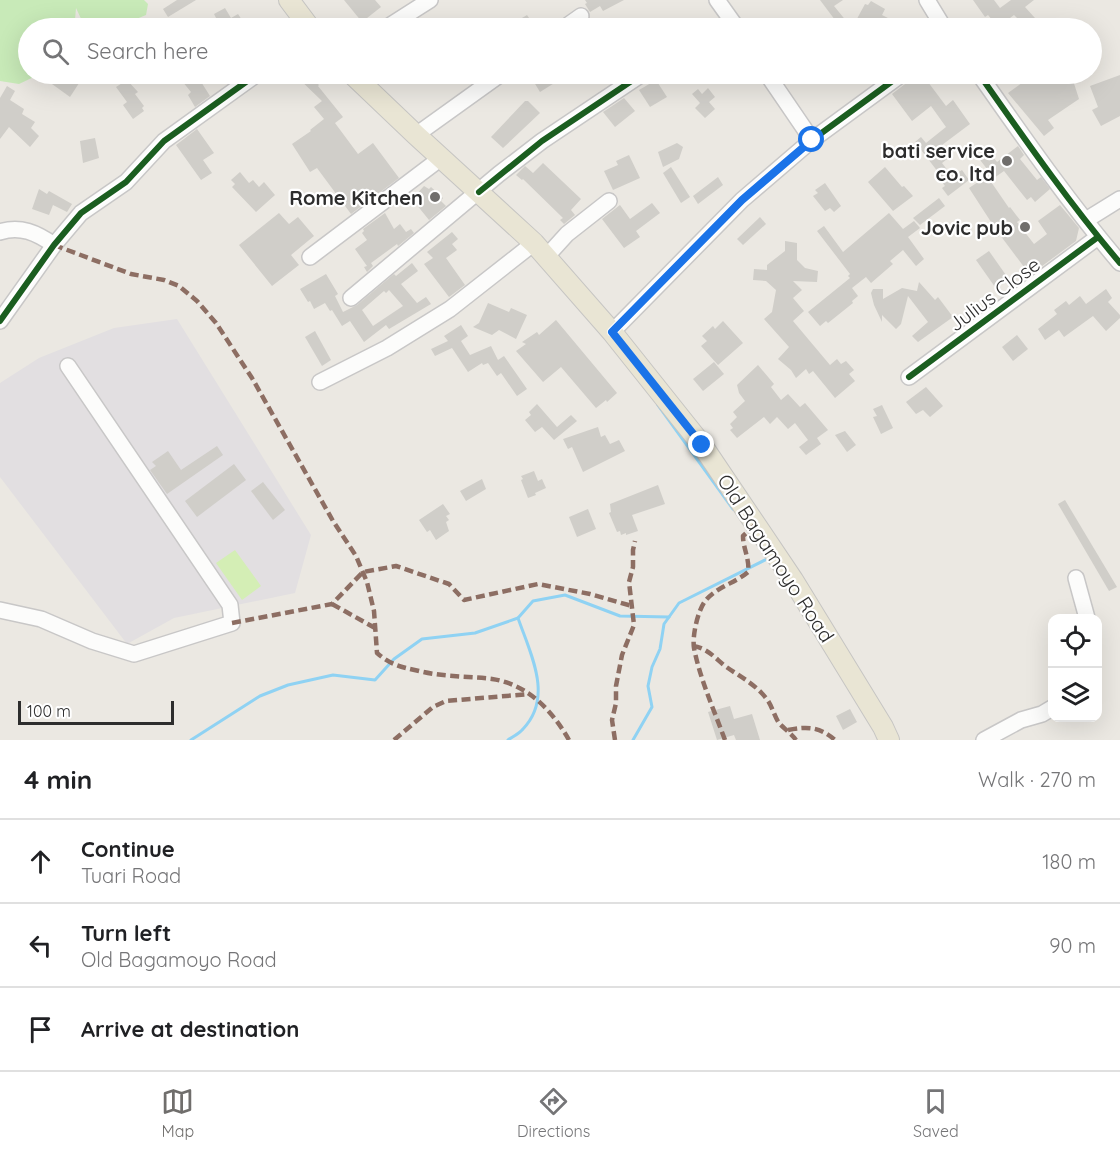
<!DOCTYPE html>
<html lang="en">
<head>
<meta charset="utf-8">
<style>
  body { margin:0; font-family:Quicksand,sans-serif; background:#f6f6f6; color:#202124 }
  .controls { position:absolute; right:18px; bottom:18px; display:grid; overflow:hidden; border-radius:12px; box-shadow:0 6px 24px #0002 }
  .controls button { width:54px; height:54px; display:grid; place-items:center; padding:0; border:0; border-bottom:2px solid #e0e0e0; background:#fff; color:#202124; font:30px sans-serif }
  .scale { position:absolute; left:18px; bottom:15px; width:156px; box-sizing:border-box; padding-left:6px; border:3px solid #2d2d2d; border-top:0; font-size:16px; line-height:21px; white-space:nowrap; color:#2d2d2d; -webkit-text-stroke:4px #fff; paint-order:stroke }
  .stop { position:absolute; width:18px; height:18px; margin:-14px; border:4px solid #1a73e8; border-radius:50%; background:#fff }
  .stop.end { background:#1a73e8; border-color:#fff; box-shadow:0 2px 6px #0008 }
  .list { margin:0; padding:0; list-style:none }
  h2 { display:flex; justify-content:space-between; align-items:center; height:78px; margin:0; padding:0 24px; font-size:26px }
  h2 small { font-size:20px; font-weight:400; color:#757577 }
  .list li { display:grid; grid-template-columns:39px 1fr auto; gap:18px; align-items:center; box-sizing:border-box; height:84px; padding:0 24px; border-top:2px solid #e0e0e0 }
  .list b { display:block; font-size:22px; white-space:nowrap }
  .list p { margin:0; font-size:20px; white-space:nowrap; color:#757577 }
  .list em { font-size:20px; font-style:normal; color:#757577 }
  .icon { flex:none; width:33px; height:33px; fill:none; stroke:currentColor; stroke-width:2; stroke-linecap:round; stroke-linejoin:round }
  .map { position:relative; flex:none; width:1120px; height:740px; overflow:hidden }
  .search { position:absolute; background:#fff; box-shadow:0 6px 24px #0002; left:18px; right:18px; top:18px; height:66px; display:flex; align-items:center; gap:15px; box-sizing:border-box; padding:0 21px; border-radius:33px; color:#757577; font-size:22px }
  .sheet { height:330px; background:#fff }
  nav { display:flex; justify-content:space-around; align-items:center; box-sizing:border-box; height:84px; border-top:2px solid #e0e0e0; background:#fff; font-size:16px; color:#757577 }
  nav a { display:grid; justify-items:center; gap:3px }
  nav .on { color:#706e6c }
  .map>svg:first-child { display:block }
</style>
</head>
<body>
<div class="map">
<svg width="1120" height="740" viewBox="0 0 1120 740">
  <rect width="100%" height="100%" fill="#ebe8e2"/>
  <path fill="#e2dfe1" d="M177,319L311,535L295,593L174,618L127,644L0,477V383L39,358L114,328Z"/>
  <path fill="#c8eab8" d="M0,0H144L148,4L146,15C123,24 109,33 84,25L76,8L75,20L63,28H28V74H40L19,84L0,81Z"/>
  <path fill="#d4eeb5" d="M235,550L261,586L242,600L216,563Z"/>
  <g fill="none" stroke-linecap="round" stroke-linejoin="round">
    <g stroke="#8fd2f3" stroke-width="3">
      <path d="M658,405L733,509"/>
      <path d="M191,740L260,696L288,685L333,675L375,680L394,659L422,639L475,633L518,618L533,601L565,595L620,616L669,617L679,603L769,558"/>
      <path d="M508,740C512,737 519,734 523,729C554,697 530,653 518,618"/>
      <path d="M633,740L652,707L648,686L652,667L660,649L664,624L669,617"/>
    </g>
  </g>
  <g fill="#d0cec9" fill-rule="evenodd">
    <path d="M177,0H196L168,17L163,9Z"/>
    <path d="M344,0H375L381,7L362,22Z"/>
    <path d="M585,0H624L603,11L600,6L590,12L585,4L587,3Z"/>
    <path d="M820,0H843L834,6L852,28L865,4L868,5L871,1L885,9L882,15L896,22L892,28H841Z"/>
    <path d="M973,0H994L1000,8L1011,0H1034L1025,7L1035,18L1028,24L1025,21L1022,23L1014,15L998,27L988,15L985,17Z"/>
    <path d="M225,8L231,18L238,14L244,23L241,25L243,28H216L212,21L216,18L214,14Z"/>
    <path d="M527,15L536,28H505Z"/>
    <path d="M60,74H77L83,77L70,97L52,84Z"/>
    <path d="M294,74H308L319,85L318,86L343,117L335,123L358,154L373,143L399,178L351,214L317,168L310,172L292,144L311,131L310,130L324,119L314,107L322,101Z"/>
    <path d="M529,74H551L556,82L540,92Z"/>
    <path d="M918,74H922L946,106L953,100L970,124L942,145L951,156L942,163L952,176L962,170L969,180L948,196L942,188L945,186L936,174L938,172L915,142L921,137L926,143L946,127L931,106L912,121L892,94Z"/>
    <path d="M1034,74H1071L1079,99L1048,120L1054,128L1044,136L1008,93Z"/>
    <path d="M192,75L194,79L198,77L210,96L195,107L188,95L191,92L182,81Z"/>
    <path d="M1120,75V116L1101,126L1092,110L1098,107L1090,86Z"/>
    <path d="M127,80L138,92L135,94L144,106L142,108L144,111L133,119L123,105L127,102L116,87Z"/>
    <path d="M656,80L667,97L650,107L639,90Z"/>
    <path d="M7,86L15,91L10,100L24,109L22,114L35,122L31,128L39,136L30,147L9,127L0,139V98Z"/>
    <path d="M708,88L715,97L709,102L715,109L705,118L695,108L700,103L692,94L698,89L702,94Z"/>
    <path d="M624,98L635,111L615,127L603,112Z"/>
    <path d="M525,101H528L540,113L503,148L491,137Z"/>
    <path d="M197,129L214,153L203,160L212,173L201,180L176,145Z"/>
    <path d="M95,138L99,158L83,163L80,141Z"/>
    <path d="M677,143L683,147L679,159L663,167L658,152Z"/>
    <path d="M1018,146L1024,155L1020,159L1037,180L1041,177L1050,189L1035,202L1031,197L1027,200L1004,171L994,178L977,156L987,149L997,162Z"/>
    <path d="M629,155L640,178L613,190L604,171L618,165L616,161Z"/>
    <path d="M543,163L581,199L571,210L575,215L564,224L560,220L563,218L523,179L522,180L516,175L525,166L533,173Z"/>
    <path d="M671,167L690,197L681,203L663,173Z"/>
    <path d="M885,167L902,187L904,186L913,196L893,211L868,182Z"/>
    <path d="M240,172L249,183L253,180L259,187L264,182L275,195L256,212L232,187L235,184L231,180Z"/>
    <path d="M987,176L1009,208L1010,207L1020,220L1017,222L1034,244L1047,234L1038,221L1060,205L1079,228L1076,241L1030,275L1000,235L998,237L989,224L991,222L969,188Z"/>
    <path d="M718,177L723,185L698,204L693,196Z"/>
    <path d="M825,183L841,206L834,212L830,208L825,211L813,196L818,193L815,190Z"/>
    <path d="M424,186L429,189L431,187L443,198L441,201L446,206L429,220L412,199Z"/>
    <path d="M39,189L47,194L49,191L72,204L67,212L53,205L49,215L32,209Z"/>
    <path d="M939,198L945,206L920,225L913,218Z"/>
    <path d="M652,203L660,213L636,231L640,237L624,248L602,219L620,205L630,219Z"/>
    <path d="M279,213L289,224L298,217L314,236L291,255L299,265L272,286L239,245Z"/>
    <path d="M385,213L394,229L400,224L406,232L411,229L414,233L398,246L397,244L371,263L373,266L367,272L364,267L367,266L355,249L367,240L362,233L364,231L363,229Z"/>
    <path d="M889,213L903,229L914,221L920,228L908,237L924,259L916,266L903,250L890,261L893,264L871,283L866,277L852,288L858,296L852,301L853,303L828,323L826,321L820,326L808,312L850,278L848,276L850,274L817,231L824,226L843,252Z"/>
    <path d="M760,217L766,224L743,245L737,239Z"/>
    <path d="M452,232L458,239L452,244L457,250L446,258L465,285L449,297L424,264L433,258L427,252Z"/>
    <path d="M785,241L797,243V260L805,268L818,271L817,282L793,281L802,290L793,298L804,311L793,321L830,365L837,359L841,364L846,361L854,370L849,374L855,381L835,398L813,371L809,374L806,369L796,378L791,370L778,359L789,347L764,319L772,312L776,290L766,281L753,280L754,269L767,270V265L785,251Z"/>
    <path d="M989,251L1008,278L995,287L976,260Z"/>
    <path d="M412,263L418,271L401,284L417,303L426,297L431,304L389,329L386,325L364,342L350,321L342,326L332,310L330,311L325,303L314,309L310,301L308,302L300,289L326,274L338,294L335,296L343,312L357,305L394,274L396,276ZM389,290L403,306L373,326L362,310L384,291L386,293Z"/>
    <path d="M919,282L935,300L938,297L953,317L918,342L912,336L928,322L908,296L901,324L896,329L882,315V322L874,305L871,293L873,289H883V299L902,288L917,291Z"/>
    <path d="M1106,289L1112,298L1108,302L1120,315V318L1106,331L1093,316L1064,337L1059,330L1045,340L1038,329L1057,314L1054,310L1066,301L1069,305L1080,296L1086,304Z"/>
    <path d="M488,303L509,312L511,308L527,315L516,339L499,330L492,335L473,327L479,323Z"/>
    <path d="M556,320L617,393L607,402L606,400L596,408L561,367L543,382L516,351L526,344L522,342L537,332L539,335Z"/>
    <path d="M723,321L743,343L718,365L701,346L707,341L702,336L713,326L715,329Z"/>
    <path d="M461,325L468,336L461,341L470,355L491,346L498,360L504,356L527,389L517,396L501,373L497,376L488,363L483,365L482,363L468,372L452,348L435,356L431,349L448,341L444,336Z"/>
    <path d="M315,331L331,360L322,366L305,337Z"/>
    <path d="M1017,335L1028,349L1013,361L1002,347Z"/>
    <path d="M714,362L724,374L703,391L693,379Z"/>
    <path d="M758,365L774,384L771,387L781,400L788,394L800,407L805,403L828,430L817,438L821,444L806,455L799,447L808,440L795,423L788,429L777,417L770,424L764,417L737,438L730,430L733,428L730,424L737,417L733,412L745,401L739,393L737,385Z"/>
    <path d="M926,387L943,406L930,417L923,410L916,414L906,402Z"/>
    <path d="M537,404L557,427L571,415L577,421L554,440L542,427L535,432L525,420L531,415L529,412Z"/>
    <path d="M882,405L893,428L881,434L873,417L877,416L873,409Z"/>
    <path d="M598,427L601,437L605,435L610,444L619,440L625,451L583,472L572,447L568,449L563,439Z"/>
    <path d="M845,431L856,445L847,452L835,435Z"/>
    <path d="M217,446L223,455L167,494L150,470L156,466L152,462L168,451L181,470Z"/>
    <path d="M234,464L246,480L197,517L185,501Z"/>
    <path d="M534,471L538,481L542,479L546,488L535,493L536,495L528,498L521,480L523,479L521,476Z"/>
    <path d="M482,479L486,489L466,501L460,491Z"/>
    <path d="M263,482L285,510L273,520L251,491Z"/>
    <path d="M658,485L665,504L632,515L638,531L626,535V533L621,535L620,531L617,532L609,513L611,512L610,504Z"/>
    <path d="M1065,500L1117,587L1109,591L1058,504Z"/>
    <path d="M443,504L450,514L446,516L449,520L446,522L449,531L436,540L430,530L427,532L419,520Z"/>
    <path d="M588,509L596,529L577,537L569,517Z"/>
    <path d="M730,706L734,719L752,714L760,740H736L734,735L717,740L708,712Z"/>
    <path d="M850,709L857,722L843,730L836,716Z"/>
  </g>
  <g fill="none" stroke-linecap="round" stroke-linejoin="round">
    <g stroke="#c8c7c7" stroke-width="18">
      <g id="minor">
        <path d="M717,0L737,28"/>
        <path d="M927,0L944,28"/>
        <path d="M386,28L430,0"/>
        <path d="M564,28L581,16"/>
        <path d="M767,74L812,140"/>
        <path d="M979,74C1024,138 1069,203 1120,263"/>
        <path d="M416,135L501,74"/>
        <path d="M1086,220L1120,199"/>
        <path d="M0,232C20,225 37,233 54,245"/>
        <path d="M547,256L567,234L609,201"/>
        <path d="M310,257L441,158"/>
        <path d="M351,298L499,174L542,141L642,74"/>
        <path d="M0,321L54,245L81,213L126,182L164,141L257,74"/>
        <path d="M612,332L742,200L812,140L902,74"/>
        <path d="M909,377L1098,237"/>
        <path d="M320,382L387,348L450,309L534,243"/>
        <path d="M1076,578L1087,618"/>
        <path d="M0,610L41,619L92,641L134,654L232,623L230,605L68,366"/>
        <path d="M984,740L1021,720L1042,714L1052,708"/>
      </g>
    </g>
    <g stroke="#c6c5c3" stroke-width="22">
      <g id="major">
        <path d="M289,0L310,28"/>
        <path d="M352,74L416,135L534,243L612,332L702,445L793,580L883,727L889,740"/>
      </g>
    </g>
    <use href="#minor" stroke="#fcfcfb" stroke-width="15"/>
    <use href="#major" stroke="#e9e5d4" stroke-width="20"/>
    <g stroke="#8d6e63" stroke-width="4.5" stroke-dasharray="9 4.5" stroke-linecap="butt">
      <path d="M54,245L131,274L164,280L179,286L197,301L216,323L252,378L333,521L356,556L367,582L374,611L377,653C391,665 401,667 419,671C443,677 467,676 492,679C527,684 552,710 569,740"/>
      <path d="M332,604L375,628"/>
      <path d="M232,623L332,604L363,572L396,566L449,584L464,600L538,584L590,594L632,606"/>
      <path d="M693,646C707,648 714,657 725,666C739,676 755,684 766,698C772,705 774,716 779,723C783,728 791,733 796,740"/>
      <path d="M788,730C808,726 820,727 835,740"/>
      <path d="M394,740L433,707L446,701L530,694"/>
      <path d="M615,740L612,720L616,703V686L622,655L634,625L629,582L633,567V550L635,541"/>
      <path d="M725,740C714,710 700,679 694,648C692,636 698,609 706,600C717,587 735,583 748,572C750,560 743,548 743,536L755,525"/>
    </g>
    <g stroke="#fff" stroke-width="10">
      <g id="cycleway">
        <path d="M979,74C1024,138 1069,203 1120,263"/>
        <path d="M479,192L542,141L642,74"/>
        <path d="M0,321L54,245L81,213L126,182L164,141L257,74"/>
        <path d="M612,332L742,200L812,140L902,74"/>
        <path d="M909,377L1098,237"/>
      </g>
    </g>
    <use href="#cycleway" stroke="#1b5e20" stroke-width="6"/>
  </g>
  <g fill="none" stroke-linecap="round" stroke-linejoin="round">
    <path stroke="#1a73e8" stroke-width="8" d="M702,445L612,332L742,200L812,140"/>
  </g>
  <g fill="#706e6c" stroke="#fff" stroke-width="2">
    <circle cx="1007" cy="161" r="6"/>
    <circle cx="435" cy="197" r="6"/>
    <circle cx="1025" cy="227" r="6"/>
  </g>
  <g text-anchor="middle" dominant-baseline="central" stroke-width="4.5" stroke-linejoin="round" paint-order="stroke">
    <g font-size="20" font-weight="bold" fill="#2d2d2d" stroke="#fff" text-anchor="end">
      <text x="995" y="150">bati service<tspan x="995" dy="23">co. ltd</tspan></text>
      <text x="423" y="197">Rome Kitchen</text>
      <text x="1013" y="227">Jovic pub</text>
    </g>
    <g font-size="20" fill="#2d2d2d" stroke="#fff">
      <text transform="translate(994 294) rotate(-37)">Julius Close</text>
      <text transform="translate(776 558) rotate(57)">Old Bagamoyo Road</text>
    </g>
  </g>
</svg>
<div class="controls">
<button><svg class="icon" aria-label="locate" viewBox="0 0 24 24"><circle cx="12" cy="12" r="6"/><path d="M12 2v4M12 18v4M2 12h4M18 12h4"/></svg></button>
<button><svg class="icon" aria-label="layers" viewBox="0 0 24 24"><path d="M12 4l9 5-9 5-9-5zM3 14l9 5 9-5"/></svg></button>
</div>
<div class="scale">100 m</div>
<div class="stop" style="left:812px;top:140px"></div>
<div class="stop end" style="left:702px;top:445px"></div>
<div class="search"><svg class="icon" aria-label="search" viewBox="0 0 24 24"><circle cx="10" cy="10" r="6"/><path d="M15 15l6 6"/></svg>Search here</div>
</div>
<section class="sheet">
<h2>4 min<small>Walk · 270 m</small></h2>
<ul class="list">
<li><svg class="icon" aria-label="ahead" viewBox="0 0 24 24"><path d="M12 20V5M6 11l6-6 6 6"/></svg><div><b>Continue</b><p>Tuari Road</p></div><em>180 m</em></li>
<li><svg class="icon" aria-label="left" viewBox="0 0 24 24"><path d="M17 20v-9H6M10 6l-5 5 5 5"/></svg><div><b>Turn left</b><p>Old Bagamoyo Road</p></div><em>90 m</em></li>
<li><svg class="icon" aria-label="arrive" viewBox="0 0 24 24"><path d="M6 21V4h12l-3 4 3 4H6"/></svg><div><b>Arrive at destination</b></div></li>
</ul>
</section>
<nav>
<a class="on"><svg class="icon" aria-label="map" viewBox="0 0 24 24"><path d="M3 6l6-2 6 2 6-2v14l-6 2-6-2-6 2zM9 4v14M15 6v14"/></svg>Map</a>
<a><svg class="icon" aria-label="directions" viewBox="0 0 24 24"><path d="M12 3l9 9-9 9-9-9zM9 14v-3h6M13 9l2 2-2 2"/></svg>Directions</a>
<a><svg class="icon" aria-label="saved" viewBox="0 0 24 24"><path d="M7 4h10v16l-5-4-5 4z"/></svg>Saved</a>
</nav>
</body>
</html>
